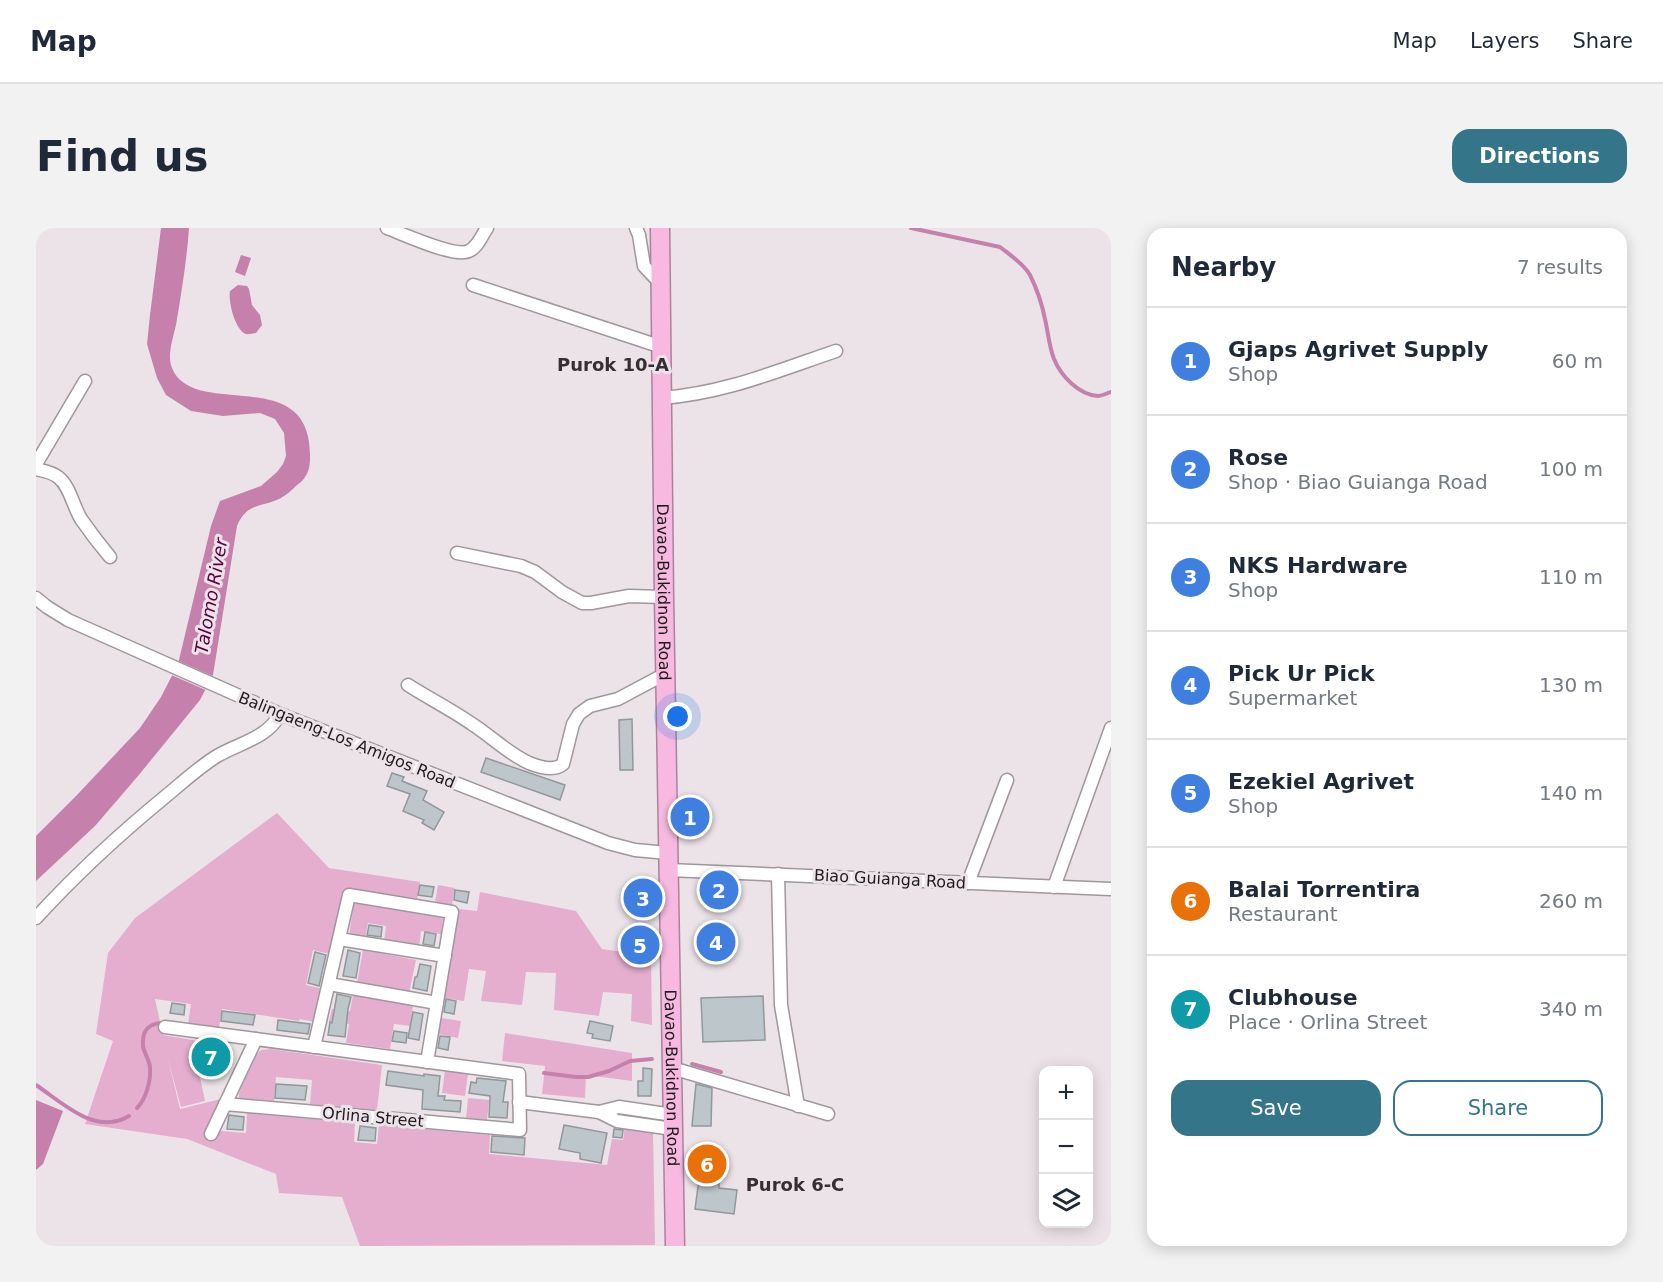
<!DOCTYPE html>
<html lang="en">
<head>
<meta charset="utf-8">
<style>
  body { margin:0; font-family:"DejaVu Sans",sans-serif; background:#f2f2f3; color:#1f2937 }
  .controls { position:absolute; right:18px; bottom:18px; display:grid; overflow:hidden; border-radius:12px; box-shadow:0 3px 15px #0003 }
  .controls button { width:54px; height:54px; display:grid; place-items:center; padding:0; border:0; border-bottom:2px solid #e0e1e3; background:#fff; color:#1f2937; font:30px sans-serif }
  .you { position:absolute; left:642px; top:489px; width:21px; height:21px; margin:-15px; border:4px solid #fff; border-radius:50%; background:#1a73e8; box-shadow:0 0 0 9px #1a73e833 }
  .badge { display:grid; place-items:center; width:39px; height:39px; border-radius:50%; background:#357589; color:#fff; font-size:20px; font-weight:700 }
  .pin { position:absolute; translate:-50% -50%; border:3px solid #fff; box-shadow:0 2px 6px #0006 }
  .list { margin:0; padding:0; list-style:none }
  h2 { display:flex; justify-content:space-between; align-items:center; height:78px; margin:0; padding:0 24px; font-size:26px }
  h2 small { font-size:20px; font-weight:400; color:#747a83 }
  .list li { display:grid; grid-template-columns:39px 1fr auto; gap:18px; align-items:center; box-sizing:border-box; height:108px; padding:0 24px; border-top:2px solid #e0e1e3 }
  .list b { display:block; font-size:22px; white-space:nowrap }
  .list p { margin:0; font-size:20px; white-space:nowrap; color:#747a83 }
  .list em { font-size:20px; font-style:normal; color:#747a83 }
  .actions { display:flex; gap:12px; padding:18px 24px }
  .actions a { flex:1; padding:14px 0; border:2px solid #357589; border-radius:18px; text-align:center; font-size:21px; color:#357589 }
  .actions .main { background:#357589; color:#fff }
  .icon { flex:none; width:33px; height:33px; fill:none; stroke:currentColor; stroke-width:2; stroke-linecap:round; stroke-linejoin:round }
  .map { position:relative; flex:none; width:1075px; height:1018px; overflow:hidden; border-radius:18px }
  header { display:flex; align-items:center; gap:36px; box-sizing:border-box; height:84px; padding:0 30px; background:#fff; border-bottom:2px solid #e0e1e3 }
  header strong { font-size:28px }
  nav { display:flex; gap:33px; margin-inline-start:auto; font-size:21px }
  .intro { display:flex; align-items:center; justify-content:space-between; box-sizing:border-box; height:144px; padding:0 36px }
  h1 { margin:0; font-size:42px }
  .button { padding:15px 27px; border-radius:18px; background:#357589; color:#fff; font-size:21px; font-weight:700 }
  main { display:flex; gap:36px; padding:0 36px }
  aside { flex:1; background:#fff; border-radius:18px; box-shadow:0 3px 15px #0003 }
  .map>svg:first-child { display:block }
</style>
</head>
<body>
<header>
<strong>Map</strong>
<nav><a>Map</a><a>Layers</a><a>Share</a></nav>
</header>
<div class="intro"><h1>Find us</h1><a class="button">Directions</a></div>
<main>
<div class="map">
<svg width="1075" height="1018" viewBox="0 0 1075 1018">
  <rect width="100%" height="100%" fill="#ece3e8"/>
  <g fill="#e5aecf">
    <path d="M241,585L293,640L384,654L381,672L309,661L294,726L277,722L270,757L287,761L279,794L264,791L263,793L186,781L183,800L152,796L155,776L119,771L127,807L168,814L158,825L155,826L159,825L169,873L145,879L132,831L144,881L185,871L169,905L180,911L184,903L210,905L211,885L319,895L318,914L341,916L343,897L454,907L453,926L571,937L576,911L587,912L589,898L617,902L619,1017L324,1018L306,969L243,965L240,946L151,911L49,896L77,813L60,806L72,725L99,690Z"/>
    <path d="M402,657L419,660L416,677L399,674Z"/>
    <path d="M444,664L540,683L566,721L615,728L616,797L595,793L596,766L567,764L563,788L518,782L520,745L490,744L486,777L445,773L450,743L433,741L428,773L408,770L423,681L441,683Z"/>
    <path d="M318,675L407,690L405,706L385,703L383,720L348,714L350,698L332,695L329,711L313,708Z"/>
    <path d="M327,722L380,732L373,765L321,755Z"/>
    <path d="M317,767L377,777L374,798L358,796L354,821L310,815L313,796L293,793L296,781L314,783Z"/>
    <path d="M405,790L425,793L422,810L402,806Z"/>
    <path d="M469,805L596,825V853L550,847L549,870L506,866L509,838L466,833Z"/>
    <path d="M235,821L346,837L341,882L274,876L276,852L240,849L238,873L203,870V865L220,827L225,822Z"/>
    <path d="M409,843L432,846L429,868L406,865Z"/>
    <path d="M432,870L453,872L451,892L430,890Z"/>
  </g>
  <g fill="#c680ac">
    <path d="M125,0H153C151,30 146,61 141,91C139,106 130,126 136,140C156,190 263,140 273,214C274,224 276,240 269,249C267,253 262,256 259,259C255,263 250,267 245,270C225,280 211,274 201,298L177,447L164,472L102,548L59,598L0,653V608L41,567L104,500L125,469L142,436L175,298L184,273L225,258L241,244L247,236L250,228L248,205L239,191L224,185L187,188L155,183L130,167L121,150L111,116L114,87Z"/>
    <path d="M205,27L215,30L209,48L199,44Z"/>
    <path d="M202,57L211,58L213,61L216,77L224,87L226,97L220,105C217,105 213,107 210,106C199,102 192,73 194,63Z"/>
    <path d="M0,872L27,883L7,936L0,942Z"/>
  </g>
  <path fill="#ece3e8" d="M140,432L179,449L172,463L133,446Z"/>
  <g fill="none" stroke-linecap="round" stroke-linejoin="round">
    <g stroke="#c680ac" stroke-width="4">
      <path d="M875,0L964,19C974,27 988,36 994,47C1001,61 1006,76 1009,91C1012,104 1013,118 1018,131C1025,148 1043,167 1062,168C1066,168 1071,165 1075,164"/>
      <path d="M656,836L685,844"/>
      <path d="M508,845L540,849H552L573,843L594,833L616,831"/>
      <path d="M0,857C27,875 59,908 93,888"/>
      <path d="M101,880C110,871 115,853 114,840C114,833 108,825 107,818C106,804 111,796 125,795"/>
    </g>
  </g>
  <g fill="#bdc6ca" stroke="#8f989b" stroke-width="1.5">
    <path d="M596,491L597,542H584L583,492Z"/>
    <path d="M450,530L529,557L524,572L445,544Z"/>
    <path d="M356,545L368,549L366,553L391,563L387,572L408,584L398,602L386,595L388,592L367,583L374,566L351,558Z"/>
    <path d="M384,657L398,659L396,669L382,667Z"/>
    <path d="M419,662L433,664L431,675L418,672Z"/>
    <path d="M333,697L346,699L345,709L331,707Z"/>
    <path d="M389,704L400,706L398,718L387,716Z"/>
    <path d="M312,722L324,725L320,750L307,748Z"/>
    <path d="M279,724L290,727L283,758L272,755Z"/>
    <path d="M384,736L395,738L391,763L377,760L379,749H381Z"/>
    <path d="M301,766L315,769L312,781L309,809L292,807L294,794L296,795Z"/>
    <path d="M727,768L729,812L667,814L665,770Z"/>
    <path d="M410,771L420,773L418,786L408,784Z"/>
    <path d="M136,775L149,777L148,787L134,785Z"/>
    <path d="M186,783L219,787L217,797L185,793Z"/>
    <path d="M377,784L387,786L383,812L372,810Z"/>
    <path d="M242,792L274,796L272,806L241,802Z"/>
    <path d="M554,793L577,798L574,813L556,810L557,806L551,805Z"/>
    <path d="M358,803L371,805L370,815L356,813Z"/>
    <path d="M404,808L414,809L412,822L402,820Z"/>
    <path d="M171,815L189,832L179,843L161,826Z"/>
    <path d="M607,840L616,841L615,868H602V853H607Z"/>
    <path d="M352,843L388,848V846L404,848L402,868H409L408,872L425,873L424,884L386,881L387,862L350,857Z"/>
    <path d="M441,850L470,853L467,874H472L471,890L453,889L454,868L433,865L435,854L440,855Z"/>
    <path d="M240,856L271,858L269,872L239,870Z"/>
    <path d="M660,856L676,860L675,898H656Z"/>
    <path d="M193,887L208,889L207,902L191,901Z"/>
    <path d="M528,897L571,905L565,935L544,931V925L523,921Z"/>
    <path d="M324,898L340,900L339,913L322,912Z"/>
    <path d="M578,901L587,902L586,910L577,909Z"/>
    <path d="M456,908L489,910L488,927L455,924Z"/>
    <path d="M660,927L683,928V960L701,962L698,986L659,981L664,944H659Z"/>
  </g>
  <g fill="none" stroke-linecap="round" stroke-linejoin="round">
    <g stroke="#9f979b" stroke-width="15">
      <g id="minor">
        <path d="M351,0C367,6 419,30 433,23C442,19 446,7 451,0"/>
        <path d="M600,0L603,7L608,38L625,56"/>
        <path d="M437,57L626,119"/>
        <path d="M626,170C689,165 741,143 800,123"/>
        <path d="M0,236L49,153"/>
        <path d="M0,241C8,243 16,244 22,249C34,258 37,278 45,291C54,304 64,317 74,329"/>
        <path d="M421,325L485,338L499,344L526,364L546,375H555L593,368L628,369"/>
        <path d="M0,370L11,379L32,392L244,486L572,615L599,622L632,625"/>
        <path d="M372,457C394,471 418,483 439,498C457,510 473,526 493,535C503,539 518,544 527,536L537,496L543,486L554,478L582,471L629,446"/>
        <path d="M632,642L1075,661"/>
        <path d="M742,646L745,777L762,878"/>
        <path d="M932,655L971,552"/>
        <path d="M1018,659L1075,500"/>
        <path d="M0,690C40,646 85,605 130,568C147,554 163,539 181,528C203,515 232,510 244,486"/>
        <path d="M303,711L409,728"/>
        <path d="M293,756L401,775"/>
        <path d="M129,799L483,846L484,902L189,876"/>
        <path d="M278,819L313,667L416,684L391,834"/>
        <path d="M636,840L792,886"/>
        <path d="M483,874L563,884L581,893L637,901"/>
        <path d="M563,884L583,879L637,887"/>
        <path d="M175,906L220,811"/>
      </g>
    </g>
    <g stroke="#ab829b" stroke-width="21">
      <g id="highway">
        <path id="s1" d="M624,0L628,369L639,1018"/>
      </g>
    </g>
    <use href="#minor" stroke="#fff" stroke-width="12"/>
    <use href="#highway" stroke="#f7b9df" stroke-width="18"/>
  </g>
  <g text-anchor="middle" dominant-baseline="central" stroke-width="6" stroke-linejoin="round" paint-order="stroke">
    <g font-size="16" fill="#1e1b1d" stroke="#ece3e8">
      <text stroke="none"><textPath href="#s1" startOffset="364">Davao-Bukidnon Road</textPath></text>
      <text transform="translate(311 512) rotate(22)">Balingaeng-Los Amigos Road</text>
      <text transform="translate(854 651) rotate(3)">Biao Guianga Road</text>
      <text stroke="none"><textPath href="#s1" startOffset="850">Davao-Bukidnon Road</textPath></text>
      <text transform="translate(337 889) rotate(5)">Orlina Street</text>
    </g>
    <g font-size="18" font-weight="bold" fill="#352e32" stroke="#ece3e8">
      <text x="577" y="136">Purok 10-A</text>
      <text x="759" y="956">Purok 6-C</text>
    </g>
    <g font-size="18" font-style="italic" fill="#580042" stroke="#ece3e8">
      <text transform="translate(175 368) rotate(-80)">Talomo River</text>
    </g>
  </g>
</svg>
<div class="controls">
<button>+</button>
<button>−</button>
<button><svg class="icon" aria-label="layers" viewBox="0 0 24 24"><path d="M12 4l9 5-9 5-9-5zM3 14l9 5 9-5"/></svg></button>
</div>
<div class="you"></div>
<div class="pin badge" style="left:654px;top:589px;background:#3f7fe0">1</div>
<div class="pin badge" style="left:683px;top:662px;background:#3f7fe0">2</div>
<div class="pin badge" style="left:607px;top:670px;background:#3f7fe0">3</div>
<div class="pin badge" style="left:680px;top:714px;background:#3f7fe0">4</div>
<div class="pin badge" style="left:604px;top:717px;background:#3f7fe0">5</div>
<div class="pin badge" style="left:671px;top:936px;background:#e8710a">6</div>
<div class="pin badge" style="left:175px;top:829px;background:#0f9aa8">7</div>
</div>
<aside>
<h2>Nearby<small>7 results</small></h2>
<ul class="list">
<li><span class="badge" style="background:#3f7fe0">1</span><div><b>Gjaps Agrivet Supply</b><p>Shop</p></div><em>60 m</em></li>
<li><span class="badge" style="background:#3f7fe0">2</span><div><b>Rose</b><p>Shop · Biao Guianga Road</p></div><em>100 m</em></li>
<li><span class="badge" style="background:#3f7fe0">3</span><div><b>NKS Hardware</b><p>Shop</p></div><em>110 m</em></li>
<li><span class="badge" style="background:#3f7fe0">4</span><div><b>Pick Ur Pick</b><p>Supermarket</p></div><em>130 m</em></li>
<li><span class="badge" style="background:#3f7fe0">5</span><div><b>Ezekiel Agrivet</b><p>Shop</p></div><em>140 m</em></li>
<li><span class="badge" style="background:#e8710a">6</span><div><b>Balai Torrentira</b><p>Restaurant</p></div><em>260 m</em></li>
<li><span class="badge" style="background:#0f9aa8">7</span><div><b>Clubhouse</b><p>Place · Orlina Street</p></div><em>340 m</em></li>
</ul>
<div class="actions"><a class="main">Save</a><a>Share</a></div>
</aside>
</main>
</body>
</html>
